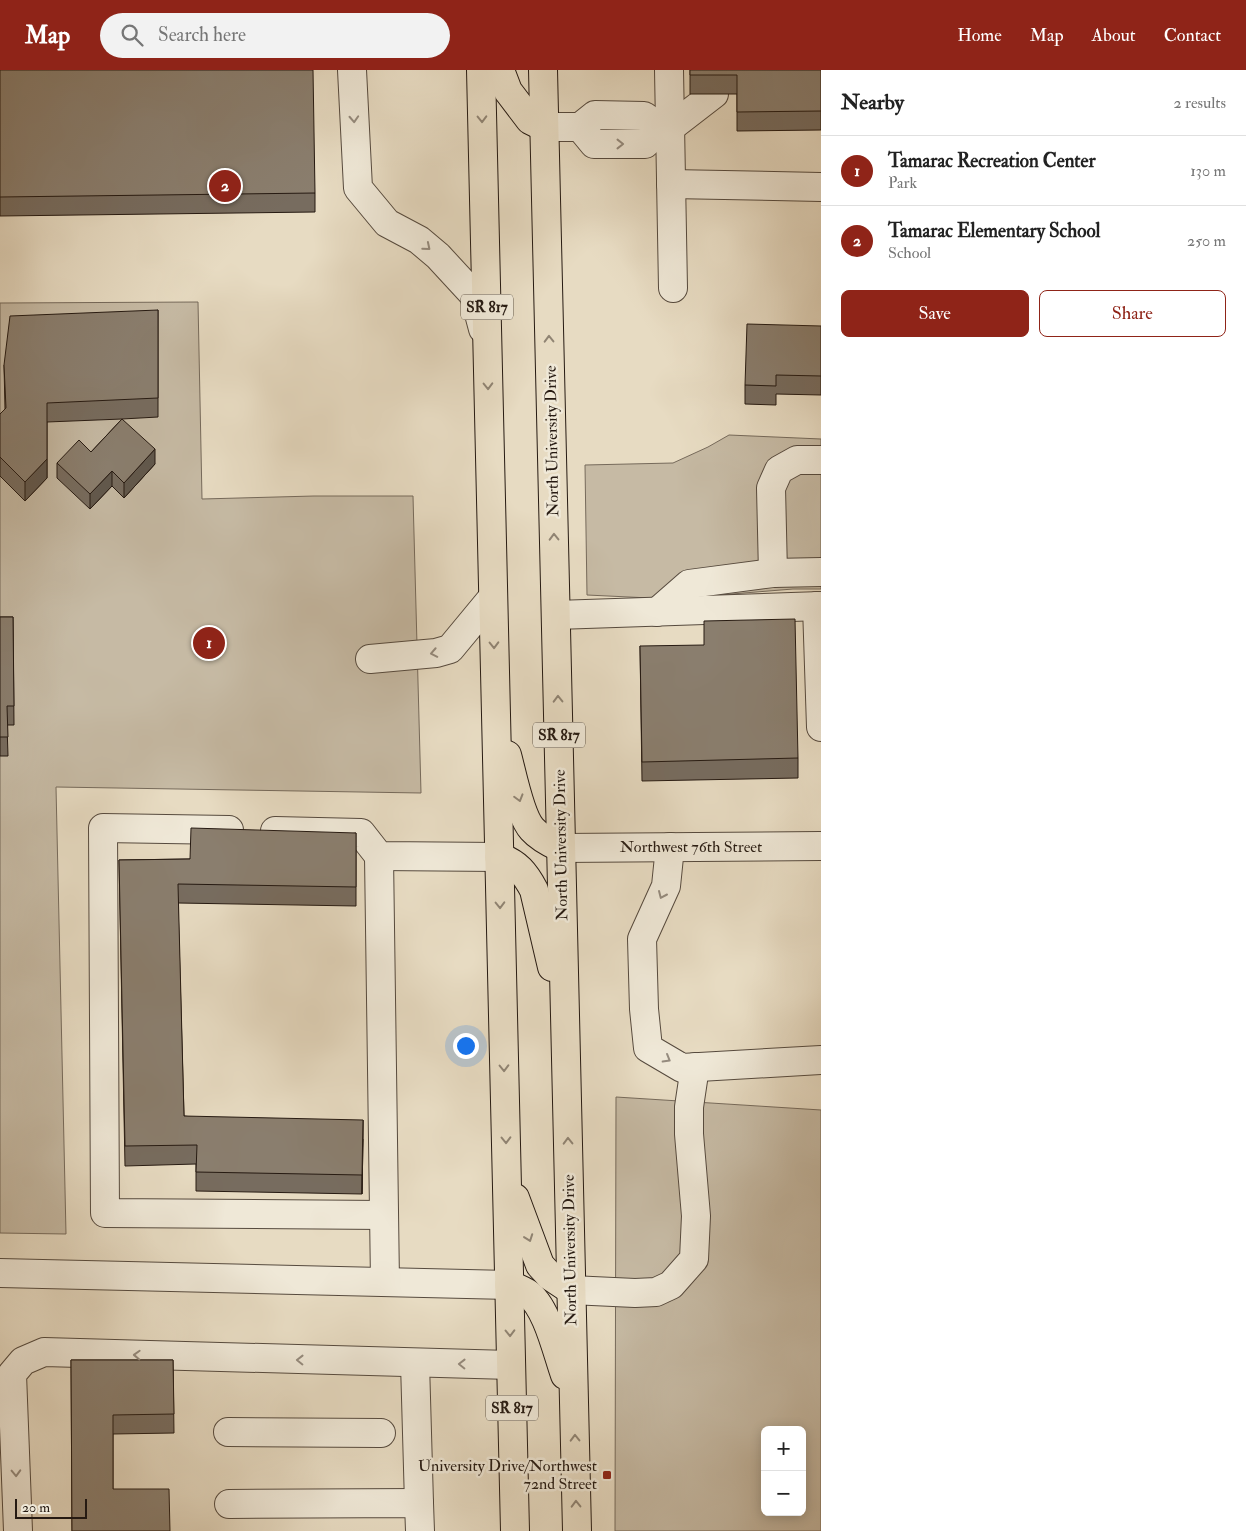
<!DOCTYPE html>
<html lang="en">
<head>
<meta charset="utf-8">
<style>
  body { margin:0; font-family:"IM FELL Double Pica",serif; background:#f2f2f2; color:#222 }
  .controls { position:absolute; right:15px; bottom:15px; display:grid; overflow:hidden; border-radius:8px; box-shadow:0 2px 12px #0003 }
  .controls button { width:45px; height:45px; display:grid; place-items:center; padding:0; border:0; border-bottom:1px solid #e0e0e0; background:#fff; color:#222; font:25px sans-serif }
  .scale { position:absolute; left:15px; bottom:12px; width:72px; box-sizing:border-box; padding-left:5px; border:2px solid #261a12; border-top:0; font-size:14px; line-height:18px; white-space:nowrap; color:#261a12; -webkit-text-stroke:4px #efe8d7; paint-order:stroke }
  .you { position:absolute; left:465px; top:975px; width:18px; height:18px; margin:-12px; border:4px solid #fff; border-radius:50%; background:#1a73e8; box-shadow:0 0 0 8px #1a73e833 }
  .badge { display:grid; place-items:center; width:32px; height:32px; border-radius:50%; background:#8f2418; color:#fff; font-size:16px; font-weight:700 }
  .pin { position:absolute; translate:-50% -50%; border:2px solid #fff; box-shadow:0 1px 5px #0006 }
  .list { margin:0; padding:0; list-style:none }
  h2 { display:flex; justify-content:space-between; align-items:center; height:65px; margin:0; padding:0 20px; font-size:21px }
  h2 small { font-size:16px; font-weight:400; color:#767676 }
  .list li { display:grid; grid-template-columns:32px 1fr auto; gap:15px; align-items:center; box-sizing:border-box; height:70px; padding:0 20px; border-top:1px solid #e0e0e0 }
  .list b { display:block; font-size:19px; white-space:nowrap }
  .list p { margin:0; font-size:16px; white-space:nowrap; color:#767676 }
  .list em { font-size:16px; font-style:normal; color:#767676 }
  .actions { display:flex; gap:10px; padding:15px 20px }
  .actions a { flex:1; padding:11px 0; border:1px solid #8f2418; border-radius:8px; text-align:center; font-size:18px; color:#8f2418 }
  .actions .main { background:#8f2418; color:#fff }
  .icon { flex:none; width:28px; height:28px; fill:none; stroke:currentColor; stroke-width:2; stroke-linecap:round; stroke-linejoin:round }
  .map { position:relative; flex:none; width:821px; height:1461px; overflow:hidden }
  header { display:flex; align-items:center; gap:30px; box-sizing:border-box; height:70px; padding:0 25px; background:#8f2418; color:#fff }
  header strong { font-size:24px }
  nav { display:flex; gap:28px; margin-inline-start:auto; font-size:18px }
  .search { width:350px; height:45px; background:#f2f2f2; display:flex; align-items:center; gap:12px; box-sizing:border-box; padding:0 18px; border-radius:28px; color:#767676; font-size:19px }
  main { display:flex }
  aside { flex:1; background:#fff }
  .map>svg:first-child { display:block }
</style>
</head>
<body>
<header>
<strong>Map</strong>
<div class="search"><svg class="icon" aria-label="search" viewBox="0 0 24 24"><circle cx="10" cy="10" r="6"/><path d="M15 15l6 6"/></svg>Search here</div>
<nav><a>Home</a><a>Map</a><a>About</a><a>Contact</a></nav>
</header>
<main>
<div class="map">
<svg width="821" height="1461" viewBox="0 0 821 1461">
  <rect width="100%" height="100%" fill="#e7dbc2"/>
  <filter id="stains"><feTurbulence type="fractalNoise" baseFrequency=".004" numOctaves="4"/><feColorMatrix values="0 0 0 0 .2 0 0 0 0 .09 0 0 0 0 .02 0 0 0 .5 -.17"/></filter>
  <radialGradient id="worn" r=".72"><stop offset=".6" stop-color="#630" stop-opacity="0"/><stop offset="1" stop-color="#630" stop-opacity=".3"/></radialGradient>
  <g fill="#c6baa4" stroke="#766a5b" fill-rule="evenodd">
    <path d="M198,232L202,429L314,426H413L421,723L56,717L66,1164L0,1163V233Z"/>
    <path d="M729,365L821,369V519H793L671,529L587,525L585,395L673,393L708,377Z"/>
    <path d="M616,1027L821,1040V1461H615ZM765,1360H802V1442H765Z"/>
  </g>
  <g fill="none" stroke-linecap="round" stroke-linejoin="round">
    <g stroke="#564a3e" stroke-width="30">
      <g id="minor">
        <path d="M352,0L358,118L387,153L419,170L438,186L474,225L483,259"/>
        <path d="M669,0L673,218"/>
        <path d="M544,57H580L595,45L644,46L661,58H670L714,24"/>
        <path d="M580,57L594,74H645L661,58"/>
        <path d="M671,114L821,117"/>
        <path d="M773,503L771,418L779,400L797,390H821"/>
        <path d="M817,536L821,657"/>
        <path d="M657,542L689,514L773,503L821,502"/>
        <path d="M556,545L821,536"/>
        <path d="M370,589L436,583L450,579L493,527"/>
        <path d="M229,760L103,758L105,1143L384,1145"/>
        <path d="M275,761L361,763L379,786L499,787"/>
        <path d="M670,777L666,816L642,869L644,939L648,978L682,998L821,990"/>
        <path d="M561,778L821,776"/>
        <path d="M379,786L385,1212"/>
        <path d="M0,1203L509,1215"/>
        <path d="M571,1220L635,1223L656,1222L671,1215L694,1189L696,1146L689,1064V1037L695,997"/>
        <path d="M415,1293L419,1433"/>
        <path d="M228,1362L381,1363"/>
        <path d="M229,1434L419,1433L420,1461"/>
        <path d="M18,1461L12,1304L23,1291L44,1282L511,1295"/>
      </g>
    </g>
    <g stroke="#261a12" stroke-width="30">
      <g id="major">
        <path d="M481,0L515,1461"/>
        <path d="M500,0L508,21L530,50L544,57"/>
        <path d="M543,0L577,1461"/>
        <path d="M507,685C512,703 520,746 532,759C540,768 550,773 561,778"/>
        <path d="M499,787C517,793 525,803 534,820L552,897"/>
        <path d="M515,1128L540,1195L550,1206L571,1220"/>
        <path d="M509,1215C515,1217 522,1220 527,1223C547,1236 557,1283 565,1305"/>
      </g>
    </g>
    <use href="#minor" stroke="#efe8d7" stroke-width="28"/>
    <use href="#major" stroke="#e7dbc2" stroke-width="28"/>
  </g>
  <g fill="#776c5f" stroke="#261a12">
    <path d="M0,0L315,123V142L0,146Z"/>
    <path d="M690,0H821V60L737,61V24H690Z"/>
    <path d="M158,240V347L122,349L155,394L124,428L112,416L90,439L57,408V393L91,382L122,349L47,352V408L25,431L0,406V344L5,339L4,295Z"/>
    <path d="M821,256V325L776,324V335L745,334V315Z"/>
    <path d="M0,547H13L14,655H7L8,686H0Z"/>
    <path d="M640,576L798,688V708L642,711Z"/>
    <path d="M356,763V836L178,833L184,1046L363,1069L362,1124L196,1121V1094L125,1096L119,790L190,789Z"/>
    <path d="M71,1290H173L174,1363L113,1364V1419L72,1461Z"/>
  </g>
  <g fill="#61584d" stroke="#261a12">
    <path d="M155,379V394L124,428V413Z"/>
    <path d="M47,389V408L25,431V412Z"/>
    <path d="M112,401V416L90,439V424Z"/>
    <path d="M363,1050V1069L362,1124V1105Z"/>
  </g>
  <g fill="#8a7e6e" stroke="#261a12">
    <path d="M0,0H313L315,123L0,127Z"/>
    <path d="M690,0H821V41L737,42V5H690Z"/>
    <path d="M158,240V328L47,333V389L25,412L0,387V344L6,338L4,295L10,246Z"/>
    <path d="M747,254L821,256V306L776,305V316L745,315Z"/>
    <path d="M122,349L155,379L124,413L112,401L90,424L57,393L79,370L91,382Z"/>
    <path d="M0,547H13L14,636H7L8,667H0Z"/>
    <path d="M795,549L798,688L642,692L640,576L704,575V551Z"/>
    <path d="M191,758L356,763V817L178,814L184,1046L363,1050L362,1105L196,1102L197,1075L125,1076L119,790L190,789Z"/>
    <path d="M71,1290H173L174,1344L113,1345V1419H169L170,1461H72Z"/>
  </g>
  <defs><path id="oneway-chevron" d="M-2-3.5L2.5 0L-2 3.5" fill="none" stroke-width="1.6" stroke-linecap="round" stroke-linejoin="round" transform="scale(1.25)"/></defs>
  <g stroke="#958b7e">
    <use href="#oneway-chevron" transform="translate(354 49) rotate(87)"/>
    <use href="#oneway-chevron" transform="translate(620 74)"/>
    <use href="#oneway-chevron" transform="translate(427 177) rotate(40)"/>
    <use href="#oneway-chevron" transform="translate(434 583) rotate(169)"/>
    <use href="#oneway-chevron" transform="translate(662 825) rotate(114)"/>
    <use href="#oneway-chevron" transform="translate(667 989) rotate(30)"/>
    <use href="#oneway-chevron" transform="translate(137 1285) rotate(-178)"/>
    <use href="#oneway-chevron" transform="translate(300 1290) rotate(-179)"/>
    <use href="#oneway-chevron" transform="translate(462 1294) rotate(-179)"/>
    <use href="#oneway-chevron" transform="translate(16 1403) rotate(88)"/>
  </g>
  <g stroke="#908473">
    <use href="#oneway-chevron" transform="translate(482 49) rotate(89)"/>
    <use href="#oneway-chevron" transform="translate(549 269) rotate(-91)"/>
    <use href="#oneway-chevron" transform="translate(488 316) rotate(89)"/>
    <use href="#oneway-chevron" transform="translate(554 467) rotate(-91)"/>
    <use href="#oneway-chevron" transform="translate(494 575) rotate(89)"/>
    <use href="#oneway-chevron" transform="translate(558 629) rotate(-91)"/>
    <use href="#oneway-chevron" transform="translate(519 728) rotate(74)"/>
    <use href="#oneway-chevron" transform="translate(500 835) rotate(89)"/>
    <use href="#oneway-chevron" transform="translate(504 998) rotate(89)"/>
    <use href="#oneway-chevron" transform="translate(506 1070) rotate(89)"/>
    <use href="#oneway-chevron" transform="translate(568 1071) rotate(-91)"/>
    <use href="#oneway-chevron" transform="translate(529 1168) rotate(70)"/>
    <use href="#oneway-chevron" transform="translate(510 1263) rotate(89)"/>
    <use href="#oneway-chevron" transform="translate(575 1368) rotate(-91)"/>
    <use href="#oneway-chevron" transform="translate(576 1434) rotate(-91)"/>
  </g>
  <rect fill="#8f2418" stroke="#efe8d7" stroke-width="2" x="602" y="1400" width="10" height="10" rx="2.5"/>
  <g text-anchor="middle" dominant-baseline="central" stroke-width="5" stroke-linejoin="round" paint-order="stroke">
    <g fill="#efe8d7" stroke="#62584d" stroke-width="1">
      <rect x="461" y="224.5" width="52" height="25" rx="4"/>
      <rect x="533" y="652.5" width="52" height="25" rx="4"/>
      <rect x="486" y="1325.5" width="52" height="25" rx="4"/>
    </g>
    <g font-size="15" font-weight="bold" fill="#261a12">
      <text x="487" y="237">SR 817</text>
      <text x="559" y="665">SR 817</text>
      <text x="512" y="1338">SR 817</text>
    </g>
    <g font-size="16" fill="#261a12" stroke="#efe8d7">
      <text transform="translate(552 371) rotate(-91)">North University Drive</text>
      <text transform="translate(561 775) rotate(-91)">North University Drive</text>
      <text x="691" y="777">Northwest 76th Street</text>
      <text transform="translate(570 1180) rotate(-91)">North University Drive</text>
    </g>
    <g font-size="16" fill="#261a12" stroke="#efe8d7" text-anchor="end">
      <text x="597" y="1396">University Drive/Northwest<tspan x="597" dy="18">72nd Street</tspan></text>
    </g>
  </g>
  <rect width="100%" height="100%" filter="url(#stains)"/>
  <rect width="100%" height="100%" fill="url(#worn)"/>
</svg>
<div class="controls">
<button>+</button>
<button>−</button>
</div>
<div class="scale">20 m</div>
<div class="you"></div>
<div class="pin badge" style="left:209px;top:573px">1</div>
<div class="pin badge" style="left:225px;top:116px">2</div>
</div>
<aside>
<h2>Nearby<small>2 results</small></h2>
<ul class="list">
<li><span class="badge">1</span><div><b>Tamarac Recreation Center</b><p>Park</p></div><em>130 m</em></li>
<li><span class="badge">2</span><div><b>Tamarac Elementary School</b><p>School</p></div><em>250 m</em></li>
</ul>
<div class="actions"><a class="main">Save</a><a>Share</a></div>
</aside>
</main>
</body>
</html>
